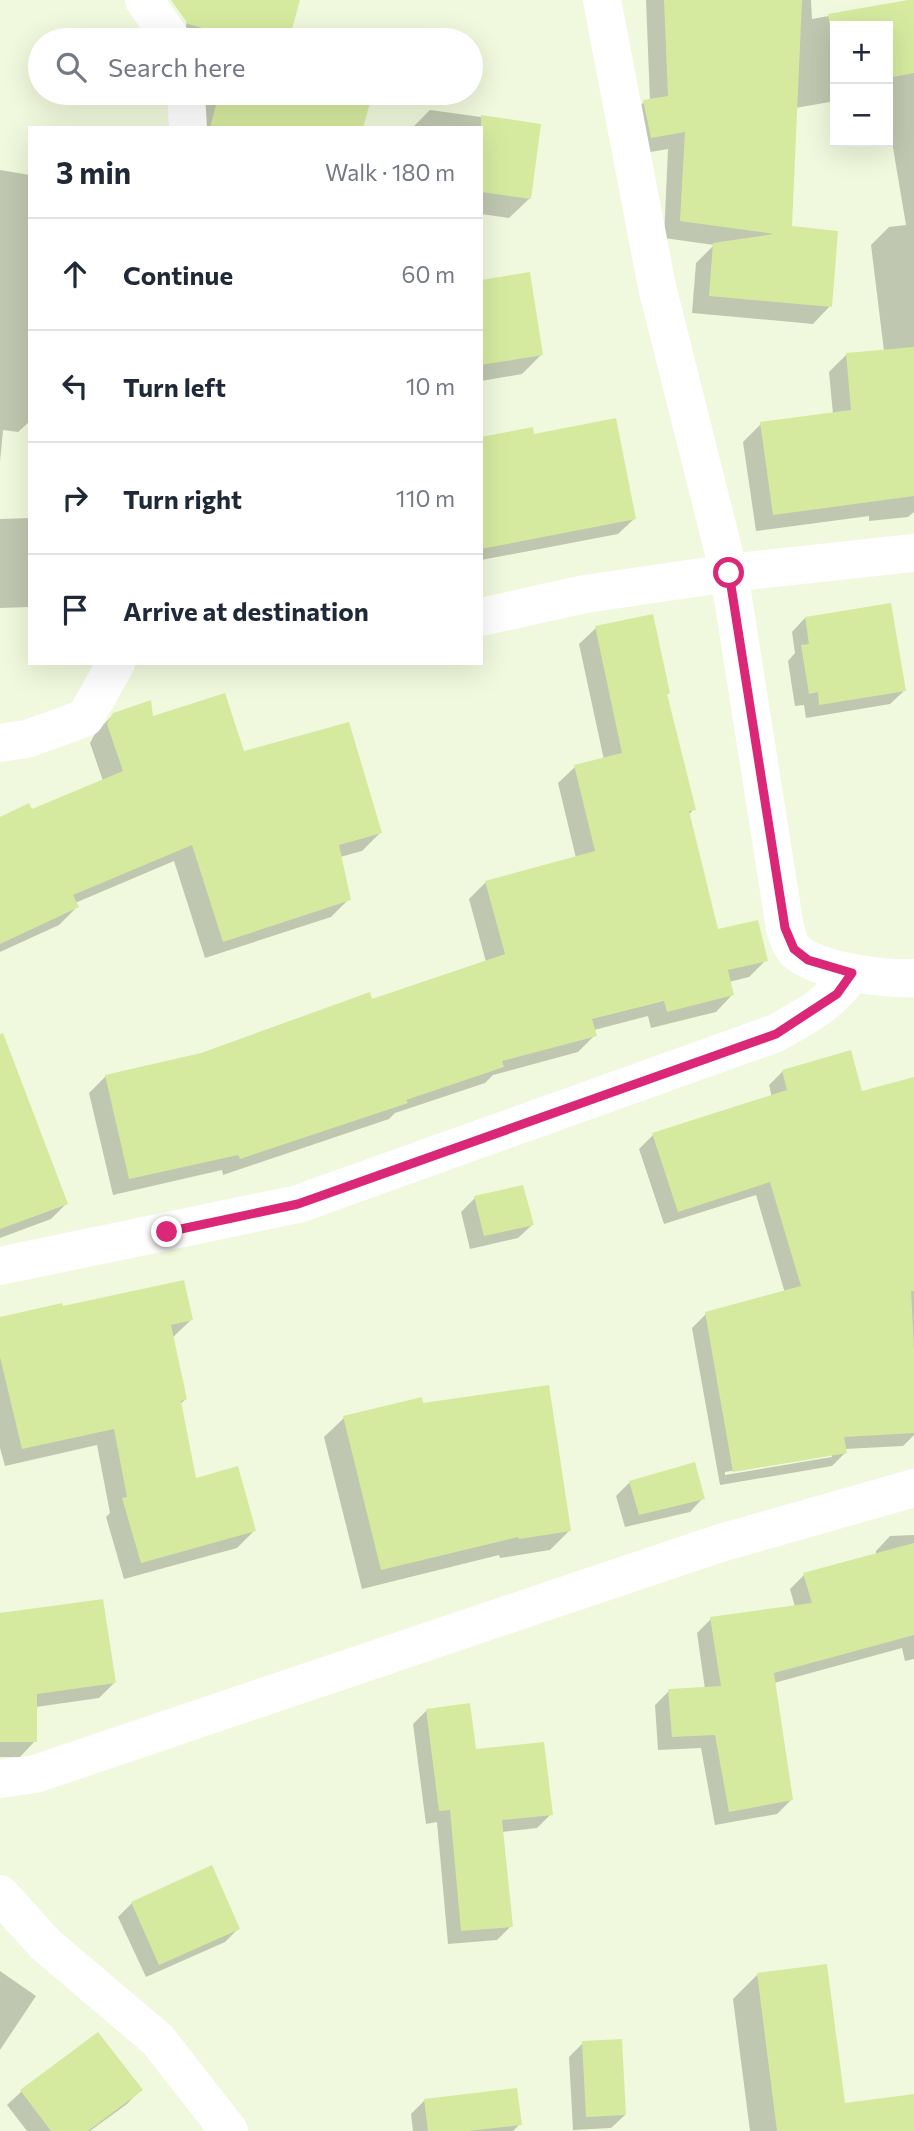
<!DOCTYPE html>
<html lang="en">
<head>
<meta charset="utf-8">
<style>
  body { margin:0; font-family:Commissioner,sans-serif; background:#f6f6f7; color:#1f2937 }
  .controls { position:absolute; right:21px; top:21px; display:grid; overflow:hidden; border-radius:0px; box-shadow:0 7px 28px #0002 }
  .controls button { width:63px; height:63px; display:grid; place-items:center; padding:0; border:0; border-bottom:2px solid #e0e1e3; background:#fff; color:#1f2937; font:35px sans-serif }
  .stop { position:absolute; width:21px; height:21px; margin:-16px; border:5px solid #db2777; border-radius:50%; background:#fff }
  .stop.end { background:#db2777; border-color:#fff; box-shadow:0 2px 7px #0008 }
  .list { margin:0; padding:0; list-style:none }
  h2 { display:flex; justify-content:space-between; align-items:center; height:91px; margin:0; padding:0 28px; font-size:30px }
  h2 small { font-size:23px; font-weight:400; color:#747a83 }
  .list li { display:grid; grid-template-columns:46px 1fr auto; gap:21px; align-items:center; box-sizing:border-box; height:112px; padding:0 28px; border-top:2px solid #e0e1e3 }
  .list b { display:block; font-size:26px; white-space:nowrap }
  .list em { font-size:23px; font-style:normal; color:#747a83 }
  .icon { flex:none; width:38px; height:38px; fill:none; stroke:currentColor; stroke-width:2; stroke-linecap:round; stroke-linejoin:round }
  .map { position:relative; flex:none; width:914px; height:2131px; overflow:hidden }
  .search { position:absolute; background:#fff; box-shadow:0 7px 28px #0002; left:28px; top:28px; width:455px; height:77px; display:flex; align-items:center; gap:18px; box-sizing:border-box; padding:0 24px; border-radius:38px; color:#747a83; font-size:26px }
  .panel { position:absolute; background:#fff; box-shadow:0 7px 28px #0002; left:28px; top:126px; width:455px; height:539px; border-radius:0px }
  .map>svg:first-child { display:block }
</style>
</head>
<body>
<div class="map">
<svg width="914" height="2131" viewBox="0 0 914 2131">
  <rect width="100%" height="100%" fill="#f0f9dd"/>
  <g fill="#0003" fill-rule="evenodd">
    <path d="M193,0H298L287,40H182Z"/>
    <path d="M646,0H811L812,19L914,1V512L908,517L869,521V516L756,531L743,442L761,424L833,414L829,372L847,354L884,351L871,245L889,227L906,225L888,118V26H835V97L830,102L795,108L790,228L830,306L813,324L692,313L696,263L714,245L664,238L668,149L633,155L627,119L644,102L650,101Z"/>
    <path d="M190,93H339L369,101L361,128H190Z"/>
    <path d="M430,110L539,125L529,199L509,218L481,214V128H412Z"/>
    <path d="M0,170L30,175V421L18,432L3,430L0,462Z"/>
    <path d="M481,281L541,355L522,374L481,381Z"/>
    <path d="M532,436L634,519L618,534L481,560V438Z"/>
    <path d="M30,518V607L0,608V519Z"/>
    <path d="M805,618L904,691L890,704L806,718L804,705L795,706L788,661L795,653L792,632Z"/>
    <path d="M596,628L669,693L665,696L694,809L688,815L716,931L766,960L749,977L729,982L732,995L716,1012L651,1028L648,1016L594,1030L595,1035L578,1052L493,1075L485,1083L395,1113L389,1119L223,1175L222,1170L113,1195L89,1093L106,1076L201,1054L371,1001L486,962L469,899L486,882L576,858L558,783L575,767L604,760L579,644Z"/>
    <path d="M114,714L152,719L380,833L362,851L340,857L349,899L331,917L205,958L174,861L75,903L77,907L59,925L0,952V819L31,812L103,781L90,743L96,732Z"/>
    <path d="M0,1038L66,1204L51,1219L0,1238Z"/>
    <path d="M783,1071L861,1094L914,1078V1435L903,1446L845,1449L846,1452L832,1466L720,1485L692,1328L706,1314L785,1293L756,1195L664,1224L639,1149L653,1135L772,1097L769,1085ZM832,1454V1457L725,1475V1472Z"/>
    <path d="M475,1198L532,1225L518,1238L470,1249L461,1212Z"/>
    <path d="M0,1320H191L172,1338L186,1399L180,1404L195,1480L254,1531L237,1548L124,1579L106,1517L110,1513L97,1445L5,1466L0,1448Z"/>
    <path d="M422,1405L569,1531L550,1550L500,1558L499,1555L362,1589L324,1437L344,1418Z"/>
    <path d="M630,1482L703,1498L690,1512L625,1527L616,1496Z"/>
    <path d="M914,1535V1659L905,1661L902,1648L774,1683L792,1799L777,1814L715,1825L701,1748L658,1750L655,1705L669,1691L705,1689L697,1633L711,1619L795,1607L790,1589L804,1575L876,1555V1551L890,1536Z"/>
    <path d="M0,1615L114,1683L99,1698L36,1707L35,1741L20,1757H0Z"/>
    <path d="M427,1710L551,1814L537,1828L502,1832L511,1926L497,1940L448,1944L437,1822L426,1824L413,1724Z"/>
    <path d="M132,1903L238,1929L225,1942L146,1977L118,1917Z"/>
    <path d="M0,1971L36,1996L0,2050Z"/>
    <path d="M757,1975L843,2104L914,2096V2131H750L733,1999Z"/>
    <path d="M98,2034L140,2090L127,2104L90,2131H27L7,2105L21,2092Z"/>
    <path d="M583,2043L625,2115L611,2128L573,2130L569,2057Z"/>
    <path d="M425,2100L520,2124L513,2131H413L411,2114Z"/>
  </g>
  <g fill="#d6ea9f">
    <path d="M171,0H300L289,40H245L188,24Z"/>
    <path d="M664,0H802L792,226L838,231L832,307L709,296L713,243L774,234L680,221L685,132L651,138L643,100L668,96Z"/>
    <path d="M908,0H914V73L888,78V26H835V57L828,14Z"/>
    <path d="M219,93H346L371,99L363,128H210Z"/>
    <path d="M481,115L541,124L531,199L481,192Z"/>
    <path d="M530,272L543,355L481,365V280Z"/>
    <path d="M914,347V496L773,515L760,422L851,410L846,353Z"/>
    <path d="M616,418L636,519L481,549V437L533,427L534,434Z"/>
    <path d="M891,603L906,691L819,705L818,692L809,694L801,645L809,644L805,617Z"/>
    <path d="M653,614L670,693L667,694L696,810L689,811L718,929L758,920L768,961L728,970L734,995L667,1012L664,1001L592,1019L597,1036L502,1061L504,1067L406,1100L408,1103L240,1159L238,1155L129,1179L105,1075L201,1053L370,992L372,999L505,954L485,881L595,851L574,765L622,753L595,626Z"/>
    <path d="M225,693L244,751L349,722L382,833L339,845L351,900L223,942L192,845L73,895L79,907L0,944V817L29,803L32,809L123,771L107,724L113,713L151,700L153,716Z"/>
    <path d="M3,1033L68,1204L0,1229V1034Z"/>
    <path d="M851,1050L862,1091L914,1077V1291H911L914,1348V1433L844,1437L847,1453L733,1472L705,1312L801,1286L770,1182L678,1212L652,1133L787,1090L782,1070Z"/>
    <path d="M523,1185L534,1225L484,1236L474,1196Z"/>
    <path d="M184,1280L193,1320L171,1325L187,1399L181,1401L196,1478L238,1466L256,1531L141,1563L122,1498L127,1497L114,1429L22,1449L0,1357V1317L62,1303L63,1306Z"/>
    <path d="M549,1385L571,1531L519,1539L518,1537L381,1570L343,1416L422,1397L423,1403Z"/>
    <path d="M695,1462L705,1499L639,1515L629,1481Z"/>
    <path d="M914,1543V1635L774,1673L793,1800L729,1812L715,1735L672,1737L668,1689L721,1686L710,1617L812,1603L803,1573Z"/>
    <path d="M103,1599L116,1683L37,1694V1742H0V1613Z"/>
    <path d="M470,1703L476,1749L544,1742L553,1815L502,1820L513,1927L461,1931L450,1810L439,1811L426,1709Z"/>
    <path d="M212,1865L240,1929L159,1965L131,1902Z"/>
    <path d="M827,1964L845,2103L914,2094V2131H777L757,1973Z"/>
    <path d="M98,2032L143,2090L88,2131H51L20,2090Z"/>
    <path d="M622,2039L626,2115L586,2117L582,2041Z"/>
    <path d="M517,2088L522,2125L468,2131H428L424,2099Z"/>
  </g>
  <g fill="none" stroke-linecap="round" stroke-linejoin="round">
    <g stroke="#fff" stroke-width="38">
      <path d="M144,0L172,40"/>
      <path d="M602,0L657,287L729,573L785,928C787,934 789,943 793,948C809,971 888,980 914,978"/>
      <path d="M186,93L188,128"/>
      <path d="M481,617L585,594L729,573L914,553"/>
      <path d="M0,743L27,739L85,718L116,663"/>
      <path d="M0,1266L298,1204L776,1033C808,1015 830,1004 852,973"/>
      <path d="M0,1779L35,1774L717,1544L914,1488"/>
      <path d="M0,1894L45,1944L158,2040L229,2131"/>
    </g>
  </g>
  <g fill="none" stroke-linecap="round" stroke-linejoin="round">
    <path stroke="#db2777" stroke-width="9" d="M167,1232L298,1204L776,1034L837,994L852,973L808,960L794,949L785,928L729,573"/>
  </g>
</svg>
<div class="controls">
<button>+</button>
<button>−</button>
</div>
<div class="stop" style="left:729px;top:573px"></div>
<div class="stop end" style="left:167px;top:1232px"></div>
<div class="search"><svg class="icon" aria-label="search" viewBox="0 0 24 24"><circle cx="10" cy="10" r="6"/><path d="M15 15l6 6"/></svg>Search here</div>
<section class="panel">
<h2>3 min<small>Walk · 180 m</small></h2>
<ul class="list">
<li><svg class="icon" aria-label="ahead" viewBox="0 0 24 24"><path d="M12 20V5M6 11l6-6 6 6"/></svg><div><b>Continue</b></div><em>60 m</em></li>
<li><svg class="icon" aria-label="left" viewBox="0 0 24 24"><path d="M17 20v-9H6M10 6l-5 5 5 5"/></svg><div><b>Turn left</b></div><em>10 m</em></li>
<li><svg class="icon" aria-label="right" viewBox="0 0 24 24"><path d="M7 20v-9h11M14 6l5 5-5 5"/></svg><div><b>Turn right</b></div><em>110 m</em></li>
<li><svg class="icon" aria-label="arrive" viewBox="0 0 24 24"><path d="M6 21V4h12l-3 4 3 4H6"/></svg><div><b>Arrive at destination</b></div></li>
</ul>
</section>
</div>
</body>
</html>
